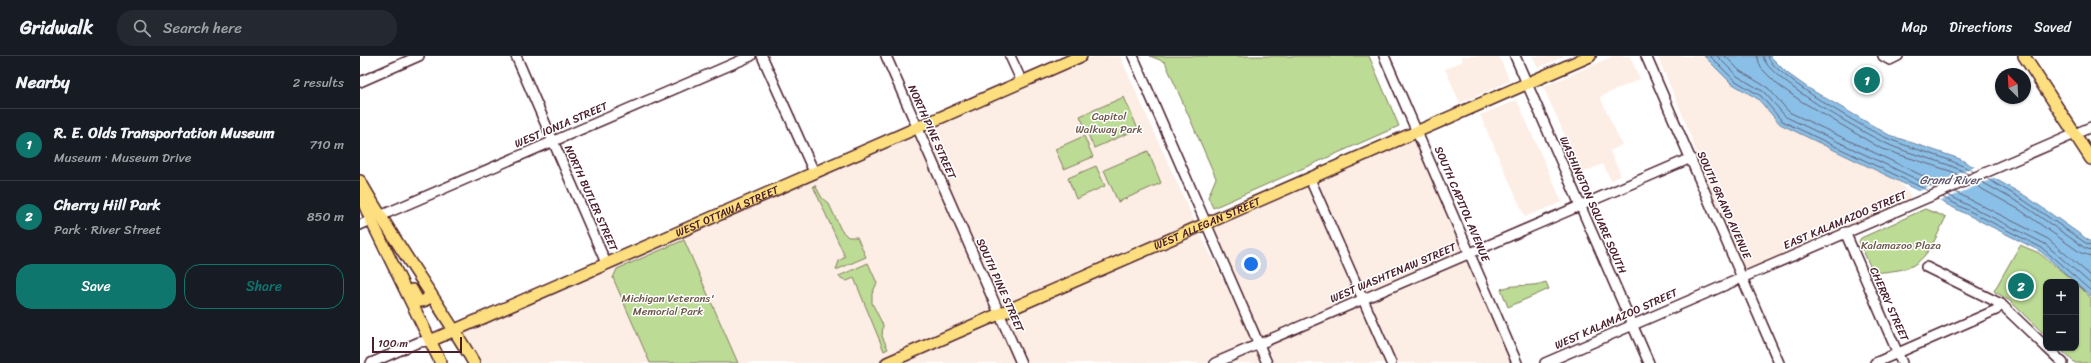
<!DOCTYPE html>
<html lang="en">
<head>
<meta charset="utf-8">
<style>
  body { margin:0; font-family:Sriracha,sans-serif; background:#242831; color:#f1f3f6 }
  .controls { position:absolute; right:12px; bottom:12px; display:grid; overflow:hidden; border-radius:8px; box-shadow:0 1px 3px #0004 }
  .controls button { width:36px; height:36px; display:grid; place-items:center; padding:0; border:0; border-bottom:1px solid #363941; background:#171b24; color:#f1f3f6; font:20px sans-serif }
  .compass { position:absolute; left:1635px; top:12px; width:36px; height:36px; border-radius:50%; background:#171b24; box-shadow:0 1px 3px #0004; rotate:336deg }
  .scale { position:absolute; left:12px; bottom:10px; width:90px; box-sizing:border-box; padding-left:4px; border:2px solid #4a1f2b; border-top:0; font-size:11px; line-height:14px; white-space:nowrap; color:#4a1f2b; -webkit-text-stroke:3px #fff; paint-order:stroke }
  .you { position:absolute; left:891px; top:208px; width:14px; height:14px; margin:-10px; border:3px solid #fff; border-radius:50%; background:#1a73e8; box-shadow:0 0 0 6px #1a73e833 }
  .badge { display:grid; place-items:center; width:26px; height:26px; border-radius:50%; background:#0f766e; color:#fff; font-size:13px; font-weight:700 }
  .pin { position:absolute; translate:-50% -50%; border:2px solid #fff; box-shadow:0 1px 4px #0006 }
  .list { margin:0; padding:0; list-style:none }
  h2 { display:flex; justify-content:space-between; align-items:center; height:52px; margin:0; padding:0 16px; font-size:17px }
  h2 small { font-size:13px; font-weight:400; color:#9ea1a6 }
  .list li { display:grid; grid-template-columns:26px 1fr auto; gap:12px; align-items:center; box-sizing:border-box; height:72px; padding:0 16px; border-top:1px solid #363941 }
  .list b { display:block; font-size:15px; white-space:nowrap }
  .list p { margin:0; font-size:13px; white-space:nowrap; color:#9ea1a6 }
  .list em { font-size:13px; font-style:normal; color:#9ea1a6 }
  .actions { display:flex; gap:8px; padding:12px 16px }
  .actions a { flex:1; padding:9px 0; border:1px solid #0f766e; border-radius:16px; text-align:center; font-size:14px; color:#0f766e }
  .actions .main { background:#0f766e; color:#fff }
  .icon { flex:none; width:22px; height:22px; fill:none; stroke:currentColor; stroke-width:2; stroke-linecap:round; stroke-linejoin:round }
  .map { position:relative; flex:none; width:1731px; height:307px; overflow:hidden }
  header { display:flex; align-items:center; gap:24px; box-sizing:border-box; height:56px; padding:0 20px; background:#171b24; border-bottom:1px solid #363941 }
  header strong { font-size:19px }
  nav { display:flex; gap:22px; margin-inline-start:auto; font-size:14px }
  .search { width:280px; height:36px; background:#242831; display:flex; align-items:center; gap:10px; box-sizing:border-box; padding:0 14px; border-radius:16px; color:#9ea1a6; font-size:15px }
  main { display:flex }
  aside { flex:1; background:#171b24 }
  .map>svg:first-child { display:block }
</style>
</head>
<body>
<header>
<strong>Gridwalk</strong>
<div class="search"><svg class="icon" aria-label="search" viewBox="0 0 24 24"><circle cx="10" cy="10" r="6"/><path d="M15 15l6 6"/></svg>Search here</div>
<nav><a>Map</a><a>Directions</a><a>Saved</a></nav>
</header>
<main>
<aside>
<h2>Nearby<small>2 results</small></h2>
<ul class="list">
<li><span class="badge">1</span><div><b>R. E. Olds Transportation Museum</b><p>Museum · Museum Drive</p></div><em>710 m</em></li>
<li><span class="badge">2</span><div><b>Cherry Hill Park</b><p>Park · River Street</p></div><em>850 m</em></li>
</ul>
<div class="actions"><a class="main">Save</a><a>Share</a></div>
</aside>
<div class="map">
<svg width="1731" height="307" viewBox="0 0 1731 307">
  <rect width="100%" height="100%" fill="#fff"/>
  <filter id="ink" filterUnits="userSpaceOnUse"><feTurbulence type="fractalNoise" baseFrequency=".025" numOctaves="2"/><feDisplacementMap in="SourceGraphic" scale="8" xChannelSelector="R" yChannelSelector="G"/><feConvolveMatrix kernelMatrix="1 2 1 2 8 2 1 2 1" color-interpolation-filters="sRGB"/></filter>
  <g filter="url(#ink)">
    <g fill="#fdeee5">
      <path d="M735,0H760L834,164L903,307H113L95,274L662,26Z"/>
      <path d="M1101,0H1139L1150,25L1100,47L1085,13L1103,5Z"/>
      <path d="M1172,0H1205L1178,12Z"/>
      <path d="M1253,0H1270L1280,23L1240,41L1262,89L1250,95L1261,119L1251,124L1243,108L1222,117L1183,31Z"/>
      <path d="M1297,0H1344L1371,27L1398,43L1420,68L1539,125L1555,147L1382,221L1323,60Z"/>
      <path d="M1157,44L1202,146L1165,161L1120,59Z"/>
      <path d="M1058,76L1157,307H907L847,168Z"/>
    </g>
    <g fill="#bcdb94" stroke="#837d60">
      <path d="M790,0H1009L1039,70L853,152L848,141L856,122L805,6Z"/>
      <path d="M764,41L778,73L734,92L720,60Z"/>
      <path d="M724,80L733,101L704,113L695,93Z"/>
      <path d="M788,95L801,127L758,146L744,114Z"/>
      <path d="M736,110L745,130L716,143L708,122Z"/>
      <path d="M455,129L462,142L469,148L481,174L488,181H497L506,201L476,214L479,205L485,201L453,130Z"/>
      <path d="M1565,153L1586,161C1577,179 1568,205 1547,212C1537,215 1524,216 1513,217L1499,185L1501,182Z"/>
      <path d="M324,184L378,307H290L253,222L257,213Z"/>
      <path d="M1660,189L1679,197L1715,226H1686V280L1650,245L1634,235Z"/>
      <path d="M508,207L517,227L512,238V247L523,269L522,280L528,293L524,295L494,222L487,225L479,221V220Z"/>
      <path d="M1186,226L1189,233L1148,251L1141,233C1156,227 1171,232 1186,226Z"/>
      <path d="M1716,227L1731,242V307H1715L1699,292H1716Z"/>
    </g>
    <path fill="#8ac0e7" stroke="#70809c" d="M1344,0H1410L1427,17L1448,32L1529,79L1600,103L1667,141L1731,186V240L1680,195L1584,147L1420,68L1398,43L1371,27Z"/>
    <path fill="#fff" d="M1616,110L1637,121L1579,146L1557,136Z"/>
    <g fill="none" stroke-linecap="round" stroke-linejoin="round">
      <g stroke="#645f76" stroke-width="1">
        <path d="M1350,0L1374,24L1401,40L1422,65L1569,135"/>
        <path d="M1357,0L1377,20L1404,36L1426,61L1575,132"/>
        <path d="M1365,0L1380,15L1408,32L1429,56L1582,129"/>
        <path d="M1397,0L1401,12L1418,29L1441,45L1522,93L1593,116L1601,121"/>
        <path d="M1403,0C1404,21 1504,77 1525,87C1552,100 1582,103 1608,118"/>
        <path d="M1408,0C1409,17 1510,76 1529,83C1557,95 1587,100 1614,116"/>
        <path d="M1626,122L1665,145L1727,188L1731,189"/>
        <path d="M1620,125L1663,149L1725,192L1731,194"/>
        <path d="M1613,128L1660,154L1721,197L1731,200"/>
        <path d="M1595,136L1688,183L1731,220"/>
        <path d="M1588,139L1685,188L1731,228"/>
        <path d="M1582,141L1682,192L1731,235"/>
      </g>
      <g stroke="#4a1f2b" stroke-width="12">
        <g id="minor">
          <path d="M156,0L246,207"/>
          <path d="M402,0L454,116"/>
          <path d="M526,0L661,307"/>
          <path d="M650,0L662,26"/>
          <path d="M773,0L907,307"/>
          <path d="M1024,0L1157,307"/>
          <path d="M1155,0L1289,307"/>
          <path d="M1286,0L1419,307"/>
          <path d="M1523,0L1530,4L1538,0"/>
          <path d="M0,26L59,0"/>
          <path d="M950,123L1031,307"/>
          <path d="M20,160L391,0"/>
          <path d="M0,169L11,164"/>
          <path d="M1485,176L1542,307"/>
          <path d="M1566,211L1641,248L1686,291"/>
          <path d="M1687,292L1703,307"/>
          <path d="M11,307L59,286L70,285"/>
          <path d="M855,307L1331,102"/>
          <path d="M1185,307L1731,71"/>
          <path d="M1515,307L1636,254L1641,248"/>
        </g>
      </g>
      <g stroke="#4a1f2b" stroke-width="14">
        <g id="major">
          <path d="M1664,0L1731,103"/>
          <path d="M0,125C35,188 78,245 114,307"/>
          <path d="M0,138L11,164L81,307"/>
          <path d="M52,234L58,245C65,246 68,243 70,237"/>
          <path id="s1" d="M70,285L721,0"/>
          <path id="s2" d="M527,307L1230,0"/>
        </g>
      </g>
      <use href="#minor" stroke="#fff" stroke-width="9"/>
      <use href="#major" stroke="#fddf80" stroke-width="11"/>
    </g>
  </g>
  <g text-anchor="middle" dominant-baseline="central" stroke-width="3" stroke-linejoin="round" paint-order="stroke">
    <g font-size="11" fill="#6c574a" stroke="#fff">
      <text x="749" y="60">Capitol<tspan x="749" dy="13">Walkway Park</tspan></text>
      <text x="1541" y="189">Kalamazoo Plaza</text>
      <text x="308" y="242">Michigan Veterans'<tspan x="308" dy="13">Memorial Park</tspan></text>
    </g>
    <g font-size="11" fill="#4a1f2b" stroke="#fff">
      <text transform="translate(201 69) rotate(-23)">WEST IONIA STREET</text>
      <text transform="translate(572 76) rotate(66)">NORTH PINE STREET</text>
      <text transform="translate(231 142) rotate(66)">NORTH BUTLER STREET</text>
      <text transform="translate(1102 148) rotate(67)">SOUTH CAPITOL AVENUE</text>
      <text transform="translate(1233 149) rotate(66)">WASHINGTON SQUARE SOUTH</text>
      <text transform="translate(1364 149) rotate(66)">SOUTH GRAND AVENUE</text>
      <text stroke="none"><textPath href="#s1" startOffset="324">WEST OTTAWA STREET</textPath></text>
      <text transform="translate(1485 164) rotate(-23)">EAST KALAMAZOO STREET</text>
      <text stroke="none"><textPath href="#s2" startOffset="349">WEST ALLEGAN STREET</textPath></text>
      <text transform="translate(1033 217) rotate(-23)">WEST WASHTENAW STREET</text>
      <text transform="translate(640 229) rotate(66)">SOUTH PINE STREET</text>
      <text transform="translate(1529 248) rotate(66)">CHERRY STREET</text>
      <text transform="translate(1256 263) rotate(-24)">WEST KALAMAZOO STREET</text>
    </g>
    <g font-size="12" font-style="italic" fill="#60576d" stroke="#fff">
      <text x="1590" y="124">Grand River</text>
    </g>
  </g>
</svg>
<div class="controls">
<button>+</button>
<button>−</button>
</div>
<svg class="compass" viewBox="-18 -18 36 36"><path d="M0-13l5 13h-10z" fill="#e53935"/><path d="M0 13l5-13h-10z" fill="#9ea1a6"/></svg>
<div class="scale">100 m</div>
<div class="you"></div>
<div class="pin badge" style="left:1507px;top:24px">1</div>
<div class="pin badge" style="left:1661px;top:230px">2</div>
</div>
</main>
</body>
</html>
